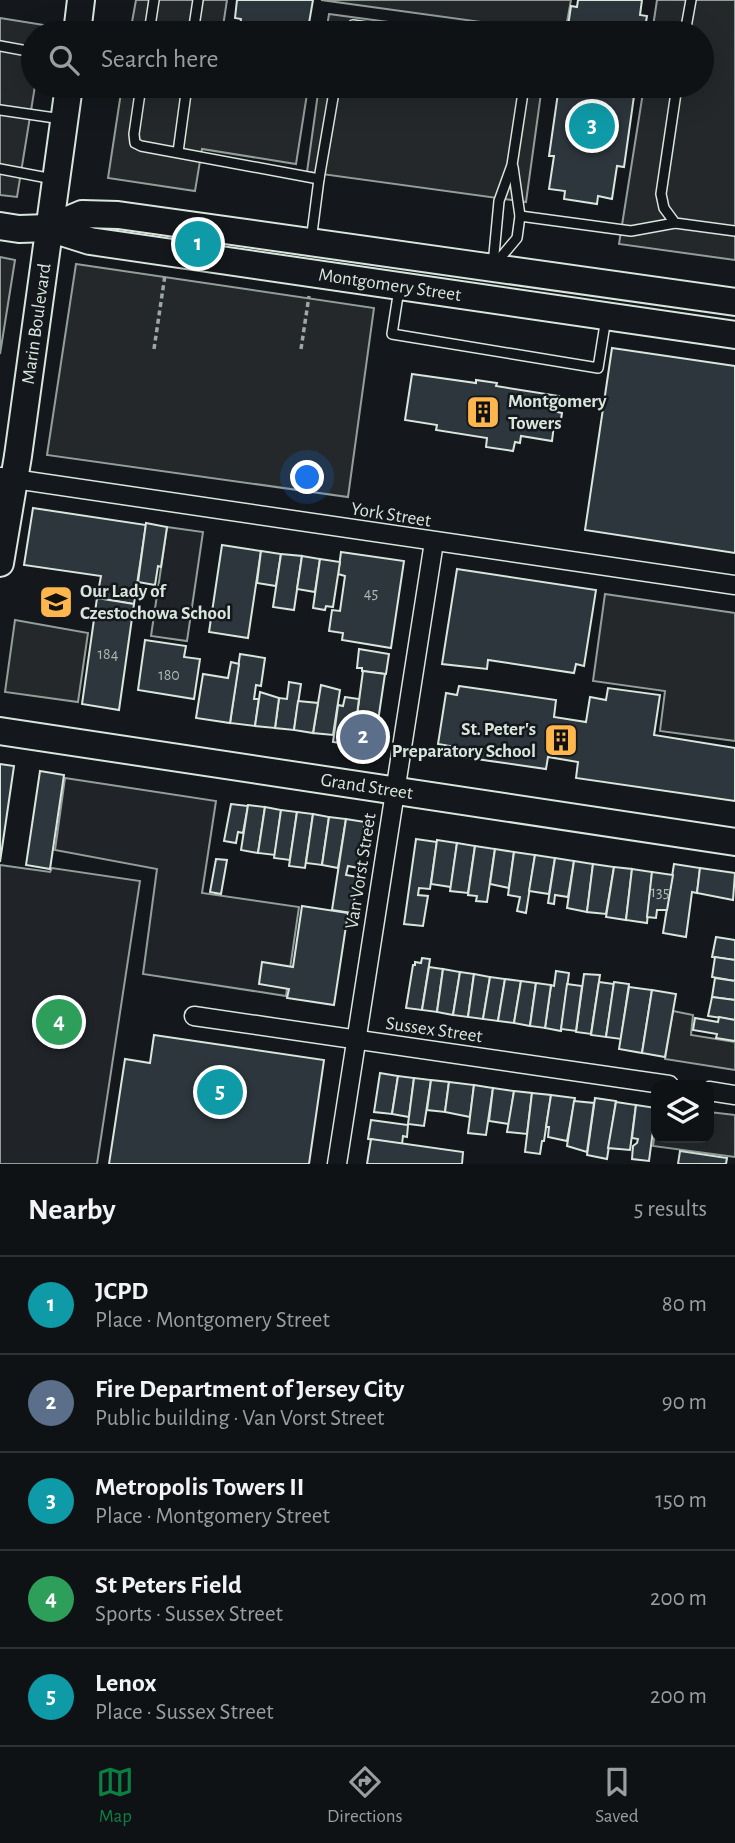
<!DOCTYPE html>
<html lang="en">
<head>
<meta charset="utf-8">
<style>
  body { margin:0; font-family:"Alegreya Sans",sans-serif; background:#1d2022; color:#f1f3f6 }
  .controls { position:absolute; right:21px; bottom:21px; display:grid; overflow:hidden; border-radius:14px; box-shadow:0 7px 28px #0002 }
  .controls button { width:63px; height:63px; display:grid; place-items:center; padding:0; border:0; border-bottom:2px solid #2f3234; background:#0f1215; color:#f1f3f6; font:35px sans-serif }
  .you { position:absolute; left:308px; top:478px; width:24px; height:24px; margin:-18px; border:5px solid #fff; border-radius:50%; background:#1a73e8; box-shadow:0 0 0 10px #1a73e833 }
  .badge { display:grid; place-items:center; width:46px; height:46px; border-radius:50%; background:#0b8043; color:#fff; font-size:23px; font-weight:700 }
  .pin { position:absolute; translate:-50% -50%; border:4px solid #fff; box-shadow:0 2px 7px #0006 }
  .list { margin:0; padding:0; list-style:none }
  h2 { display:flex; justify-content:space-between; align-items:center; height:91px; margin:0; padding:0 28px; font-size:30px }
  h2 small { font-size:23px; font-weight:400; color:#9b9ea0 }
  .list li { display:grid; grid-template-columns:46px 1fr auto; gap:21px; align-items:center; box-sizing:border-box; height:98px; padding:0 28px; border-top:2px solid #2f3234 }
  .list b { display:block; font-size:26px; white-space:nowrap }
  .list p { margin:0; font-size:23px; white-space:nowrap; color:#9b9ea0 }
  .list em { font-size:23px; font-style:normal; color:#9b9ea0 }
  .icon { flex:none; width:38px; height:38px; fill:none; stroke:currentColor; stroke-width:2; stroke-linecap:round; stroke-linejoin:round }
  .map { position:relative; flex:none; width:735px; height:1164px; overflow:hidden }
  .search { position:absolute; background:#0f1215; box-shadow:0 7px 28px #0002; left:21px; right:21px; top:21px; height:77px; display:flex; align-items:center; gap:18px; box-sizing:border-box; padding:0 24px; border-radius:38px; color:#9b9ea0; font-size:26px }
  .sheet { height:581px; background:#0f1215 }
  nav { display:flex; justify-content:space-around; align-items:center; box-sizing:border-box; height:98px; border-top:2px solid #2f3234; background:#0f1215; font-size:19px; color:#9b9ea0 }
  nav a { display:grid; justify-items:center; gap:4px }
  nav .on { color:#0b8043 }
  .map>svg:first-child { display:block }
</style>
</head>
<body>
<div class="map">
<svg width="735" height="1164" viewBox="0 0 735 1164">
  <rect width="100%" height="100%" fill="#14181c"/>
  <g fill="#202428" stroke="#939e99" stroke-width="2">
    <path d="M167,527L203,532L187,641L151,636Z"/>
    <path d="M65,778L216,801L202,893L299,907L286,996L143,974L157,869L55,850Z"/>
    <path d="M0,865L50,872L52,868L140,881L97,1164H0Z"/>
  </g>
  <g fill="#24282b" stroke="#939e99" stroke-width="2">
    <path d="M136,0H227L222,33H130Z"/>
    <path d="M321,0H571L565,33H561Z"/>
    <path d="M657,0H735V260L619,244L644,86H702V33H652Z"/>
    <path d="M329,14L470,33H326Z"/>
    <path d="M0,18L44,25L43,33H33L35,86L17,197L0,195Z"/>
    <path d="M122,86H255L307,94L296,164L202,149L195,191L108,178Z"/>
    <path d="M319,86H542L526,202L307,172Z"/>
    <path d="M0,257L15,260L0,354Z"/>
    <path d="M76,264L374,308L348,497L47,455Z"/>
    <path d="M605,594L735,613V741L660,731L665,691L593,681Z"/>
    <path d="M15,620L88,633L78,702L5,692Z"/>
    <path d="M673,1011L693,1015L691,1035L735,1042V1070L665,1059Z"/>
    <path d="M709,1112L735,1115V1157L653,1146L656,1124V1138H709Z"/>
  </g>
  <g fill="#2c363c" stroke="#d8e6dc" stroke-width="2">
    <path d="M237,0H313L308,29L304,28L303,33H239L241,19L235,18Z"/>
    <path d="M578,0H642L640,15L647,16L644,33H567L571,6L577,7Z"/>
    <path d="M559,86H636V89L628,87L627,95L634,96L624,167L617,166L612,199L598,196L597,204L564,199L565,191L549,189L554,156H549Z"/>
    <path d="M612,348L735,366V553L585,530Z"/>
    <path d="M412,374L476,383V380L497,383L496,386L559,396L557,412L562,413L560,426L554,425L552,441L521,436L520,443L515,442L513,451L486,447L487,438L436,430L437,425L405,420Z"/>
    <path d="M33,508L146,525L134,604L97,598L101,576L24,565Z"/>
    <path d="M146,523L167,527L161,567L158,566L155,585L138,582Z"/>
    <path d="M222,545L261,551L248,638L209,632Z"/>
    <path d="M261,551L281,554L276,586L257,583Z"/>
    <path d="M341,552L404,561L391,648L342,640L343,633L329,631L332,610L340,611L345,576L338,574Z"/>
    <path d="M281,554L302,556L294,610L273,607Z"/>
    <path d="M302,556L320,559L315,592L297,589Z"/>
    <path d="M320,559L340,562L333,607L326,606L325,610L313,608Z"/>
    <path d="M457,569L596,590L584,666L576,664L574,673L488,660L487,669L442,664Z"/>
    <path d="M97,598L134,604L119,710L82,704Z"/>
    <path d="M145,640L186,646L184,657L200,659L194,699L138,690Z"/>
    <path d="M359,649L389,654L386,674L362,671V668H357Z"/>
    <path d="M240,654L265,658L261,686L256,685L254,699H259L255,726L230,723Z"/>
    <path d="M231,662L239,664L230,723L196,718L203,674L228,678Z"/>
    <path d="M363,671L385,674L374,748L353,745Z"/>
    <path d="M289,682L301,684L294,730L275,728L279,698L287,699Z"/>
    <path d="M321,685L340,690L333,735L313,733Z"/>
    <path d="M459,686L556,700L554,717L586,722L590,697L606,700L608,688L660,695L654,735L735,748V801L576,778L578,762L548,757L546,769L448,755L450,746L438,744L446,693L457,695Z"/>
    <path d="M260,692L279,698L275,728L255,726Z"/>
    <path d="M345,697L359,699L353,745L333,742L338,705L343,706Z"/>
    <path d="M298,701L318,703L313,733L294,730Z"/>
    <path d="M0,764L14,766L0,862Z"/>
    <path d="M40,771L64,775L50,869L26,865Z"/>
    <path d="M231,804L248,806L243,833L238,832L236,843L224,841Z"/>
    <path d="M248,805L265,807L258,853L241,850Z"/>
    <path d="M265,807L281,810L275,855L258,853Z"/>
    <path d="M281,810L297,812L290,860L274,858Z"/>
    <path d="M297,812L313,814L305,868L289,866Z"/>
    <path d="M313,814L329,817L322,865L306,863Z"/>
    <path d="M329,817L346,819L338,868L322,865Z"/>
    <path d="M346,819L365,822L358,868L348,866L346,875L358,877L352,913L332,910Z"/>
    <path d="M416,839L437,842L430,889L419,888L418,895L428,896L423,926L404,924Z"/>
    <path d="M437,840L457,843L451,887L431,884Z"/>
    <path d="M457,843L475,846L468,893L450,891Z"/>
    <path d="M475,846L495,849L487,902L476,901L477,896L468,895Z"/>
    <path d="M495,849L514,852L509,888L490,884Z"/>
    <path d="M514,852L535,855L526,913L517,911L520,897L508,895Z"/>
    <path d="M535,855L555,858L549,894L529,891Z"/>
    <path d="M555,858L574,861L568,897L555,895L554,904L548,903Z"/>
    <path d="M216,859L227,860L221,894L210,892Z"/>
    <path d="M574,861L593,864L587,912L567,908Z"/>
    <path d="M593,864L614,867L606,914L587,912Z"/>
    <path d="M674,864L700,868L697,893L692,892L686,937L663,933Z"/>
    <path d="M614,867L632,869L626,920L606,917Z"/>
    <path d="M700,868L735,873L733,900L697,893Z"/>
    <path d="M632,869L652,872L647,923L626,920Z"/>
    <path d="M652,872L673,875L667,910H657L656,918L647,917Z"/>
    <path d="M302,906L348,913L334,1005L287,998L289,989L259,984L262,962L293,967Z"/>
    <path d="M716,937L735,940V960L712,957Z"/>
    <path d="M715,957L735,960V981L712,977Z"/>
    <path d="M422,958L430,959L422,1010L406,1008L413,965H415V962L421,963Z"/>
    <path d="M429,967L443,969L437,1012L422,1010Z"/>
    <path d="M443,969L460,972L453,1015L437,1012Z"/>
    <path d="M556,971L569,973L561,1031L545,1028L551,985L554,986Z"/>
    <path d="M460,972L474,974L468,1017L453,1015Z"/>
    <path d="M474,974L490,977L483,1019L468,1017Z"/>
    <path d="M584,974L600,975L591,1034L576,1032Z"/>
    <path d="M490,977L505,979L498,1021L483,1019Z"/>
    <path d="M715,978L735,981V1000L712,997Z"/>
    <path d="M505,979L521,981L514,1023L498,1021Z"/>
    <path d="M521,981L536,983L530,1026L514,1023Z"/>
    <path d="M599,982L614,984L606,1037L591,1035Z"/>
    <path d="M614,982L629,984L621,1039L606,1037Z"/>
    <path d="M536,983L551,985L545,1028L530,1026Z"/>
    <path d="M567,984L582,986L576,1031L561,1029Z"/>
    <path d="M629,987L652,990L642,1053L619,1049Z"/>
    <path d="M652,990L676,994L665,1057L642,1053Z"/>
    <path d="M712,997L735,1000V1020L708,1016Z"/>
    <path d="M719,1017L735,1020V1041L716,1038L717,1034L693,1030L695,1018L718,1022Z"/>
    <path d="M154,1035L324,1060L309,1164H109L125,1059L150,1063Z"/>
    <path d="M380,1073L398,1076L392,1114L374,1112Z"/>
    <path d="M398,1076L414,1078L409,1117L392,1114Z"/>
    <path d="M414,1078L431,1080L424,1126L408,1124Z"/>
    <path d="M431,1080L449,1082L445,1112L427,1110Z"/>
    <path d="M449,1082L474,1085L470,1117L445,1112Z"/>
    <path d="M474,1085L493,1088L486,1135L468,1133Z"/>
    <path d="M493,1088L514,1091L509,1124L489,1121Z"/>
    <path d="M514,1091L532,1093L527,1134L507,1132Z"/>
    <path d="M532,1093L551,1095L544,1141H542L540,1154L525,1152Z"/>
    <path d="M551,1095L575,1098L567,1141L548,1137L549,1127H546Z"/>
    <path d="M595,1098L616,1101L607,1159L587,1155Z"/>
    <path d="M574,1101L594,1103L587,1152L567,1146Z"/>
    <path d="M616,1102L636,1105L630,1150L608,1148Z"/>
    <path d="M636,1105L656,1108L649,1161L632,1159L633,1146L637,1143L638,1139L632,1138Z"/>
    <path d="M371,1120L408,1125L407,1137L403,1136L402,1144L368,1139Z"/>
    <path d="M371,1139L463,1152L462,1164H367Z"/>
    <path d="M680,1151L727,1158L726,1164H678Z"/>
  </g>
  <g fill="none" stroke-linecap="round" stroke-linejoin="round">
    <g stroke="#d8e6dc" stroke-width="12">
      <g id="lane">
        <path d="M149,33L154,0"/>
        <path d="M193,33L198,0"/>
        <path d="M345,33L353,25L406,33"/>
        <path d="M685,33L691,0"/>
        <path d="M0,46L33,52"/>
        <path d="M141,86L134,134L135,143L141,146L319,179L311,241"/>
        <path d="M677,86L661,194L664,208L675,223L735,231"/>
        <path d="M0,110L62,119"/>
        <path d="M178,152L187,86"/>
        <path d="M0,169L53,179"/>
        <path d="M319,179L335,86"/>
        <path d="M520,216L631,231L675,223"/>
        <path d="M496,263L517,238L520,216L513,167"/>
        <path d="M493,265L499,201L512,165L524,86"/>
        <path d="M399,289L392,334L598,368L606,318"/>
      </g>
    </g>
    <g stroke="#d8e6dc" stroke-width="21">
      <g id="street">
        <path d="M0,477L735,585"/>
        <path d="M194,1016L669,1085"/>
        <path d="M709,1091L735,1095"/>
        <path d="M337,1164L434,542"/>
      </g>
    </g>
    <g stroke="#d8e6dc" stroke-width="30">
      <g id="secondary">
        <path d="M77,33L81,0"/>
        <path d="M0,226L19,229L49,228L82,214L118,215L735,302"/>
        <path id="s1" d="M49,228L90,241L735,335"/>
        <path id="s2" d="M0,563L18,456L69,86"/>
        <path id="s3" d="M0,731L735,842"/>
      </g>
    </g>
    <g stroke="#9da8a2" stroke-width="3.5" stroke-dasharray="5 3.5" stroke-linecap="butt">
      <path d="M154,349L165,275"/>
      <path d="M301,349L309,296"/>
    </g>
    <use href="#lane" stroke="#14181c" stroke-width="9"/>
    <use href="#street" stroke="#14181c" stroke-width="18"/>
    <use href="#secondary" stroke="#14181c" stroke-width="26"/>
  </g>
  <defs>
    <g id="building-square" transform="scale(1.75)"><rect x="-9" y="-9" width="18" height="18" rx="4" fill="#ffb74d" stroke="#14181c"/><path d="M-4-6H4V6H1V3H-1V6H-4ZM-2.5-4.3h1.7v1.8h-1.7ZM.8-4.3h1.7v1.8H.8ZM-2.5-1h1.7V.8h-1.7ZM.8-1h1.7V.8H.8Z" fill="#111"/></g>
    <g id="school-square" transform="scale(1.75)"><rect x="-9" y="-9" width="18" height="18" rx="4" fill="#ffb74d" stroke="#14181c"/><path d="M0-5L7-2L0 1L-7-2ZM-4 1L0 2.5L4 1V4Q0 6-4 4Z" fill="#111"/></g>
  </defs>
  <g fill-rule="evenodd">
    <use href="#building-square" x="483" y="412"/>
    <use href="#school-square" x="56" y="602"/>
    <use href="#building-square" x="561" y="740"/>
  </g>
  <g text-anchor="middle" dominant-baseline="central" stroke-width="5" stroke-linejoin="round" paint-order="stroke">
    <g font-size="16" fill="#adbab4">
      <text x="371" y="593">45</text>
      <text x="108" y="654">184</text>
      <text x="169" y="675">180</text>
      <text x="660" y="892">135</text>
    </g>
    <g font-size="19" fill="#d8e6dc" stroke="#14181c">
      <text stroke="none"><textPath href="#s1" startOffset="346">Montgomery Street</textPath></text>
      <text stroke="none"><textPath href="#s2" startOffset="242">Marin Boulevard</textPath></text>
      <text transform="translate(391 515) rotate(9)">York Street</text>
      <text stroke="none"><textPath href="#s3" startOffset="371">Grand Street</textPath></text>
      <text transform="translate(361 871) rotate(-81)">Van Vorst Street</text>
      <text transform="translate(434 1030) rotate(8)">Sussex Street</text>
    </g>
    <g font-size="19" font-weight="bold" fill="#d8e6dc" stroke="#14181c" text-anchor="start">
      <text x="508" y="401">Montgomery<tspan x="508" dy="22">Towers</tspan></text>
      <text x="80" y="591">Our Lady of<tspan x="80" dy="22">Czestochowa School</tspan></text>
      <text x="536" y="729" text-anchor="end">St. Peter's<tspan x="536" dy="22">Preparatory School</tspan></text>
    </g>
  </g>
</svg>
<div class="controls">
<button><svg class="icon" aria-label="layers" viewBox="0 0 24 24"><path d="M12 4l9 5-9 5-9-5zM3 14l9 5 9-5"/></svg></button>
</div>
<div class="you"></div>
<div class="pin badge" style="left:198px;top:244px;background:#0f9aa8">1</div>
<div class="pin badge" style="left:363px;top:737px;background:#5c6f8a">2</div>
<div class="pin badge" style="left:592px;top:126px;background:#0f9aa8">3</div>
<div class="pin badge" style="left:59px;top:1022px;background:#2e9e5b">4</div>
<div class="pin badge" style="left:220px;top:1092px;background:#0f9aa8">5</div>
<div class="search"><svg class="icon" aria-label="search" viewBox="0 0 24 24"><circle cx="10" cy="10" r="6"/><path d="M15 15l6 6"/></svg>Search here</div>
</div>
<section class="sheet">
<h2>Nearby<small>5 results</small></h2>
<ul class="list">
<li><span class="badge" style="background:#0f9aa8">1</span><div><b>JCPD</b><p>Place · Montgomery Street</p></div><em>80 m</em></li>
<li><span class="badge" style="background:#5c6f8a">2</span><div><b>Fire Department of Jersey City</b><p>Public building · Van Vorst Street</p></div><em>90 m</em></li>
<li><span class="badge" style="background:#0f9aa8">3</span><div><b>Metropolis Towers II</b><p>Place · Montgomery Street</p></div><em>150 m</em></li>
<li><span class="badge" style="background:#2e9e5b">4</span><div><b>St Peters Field</b><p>Sports · Sussex Street</p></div><em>200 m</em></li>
<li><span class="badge" style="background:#0f9aa8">5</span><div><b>Lenox</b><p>Place · Sussex Street</p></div><em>200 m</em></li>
</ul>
</section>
<nav>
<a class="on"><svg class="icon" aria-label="map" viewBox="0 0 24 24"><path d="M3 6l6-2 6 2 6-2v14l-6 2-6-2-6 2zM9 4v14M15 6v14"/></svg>Map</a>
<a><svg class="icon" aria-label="directions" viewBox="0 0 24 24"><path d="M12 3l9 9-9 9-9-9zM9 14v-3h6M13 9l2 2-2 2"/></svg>Directions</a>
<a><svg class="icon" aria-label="saved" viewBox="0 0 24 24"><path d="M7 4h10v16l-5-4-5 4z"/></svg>Saved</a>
</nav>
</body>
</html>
